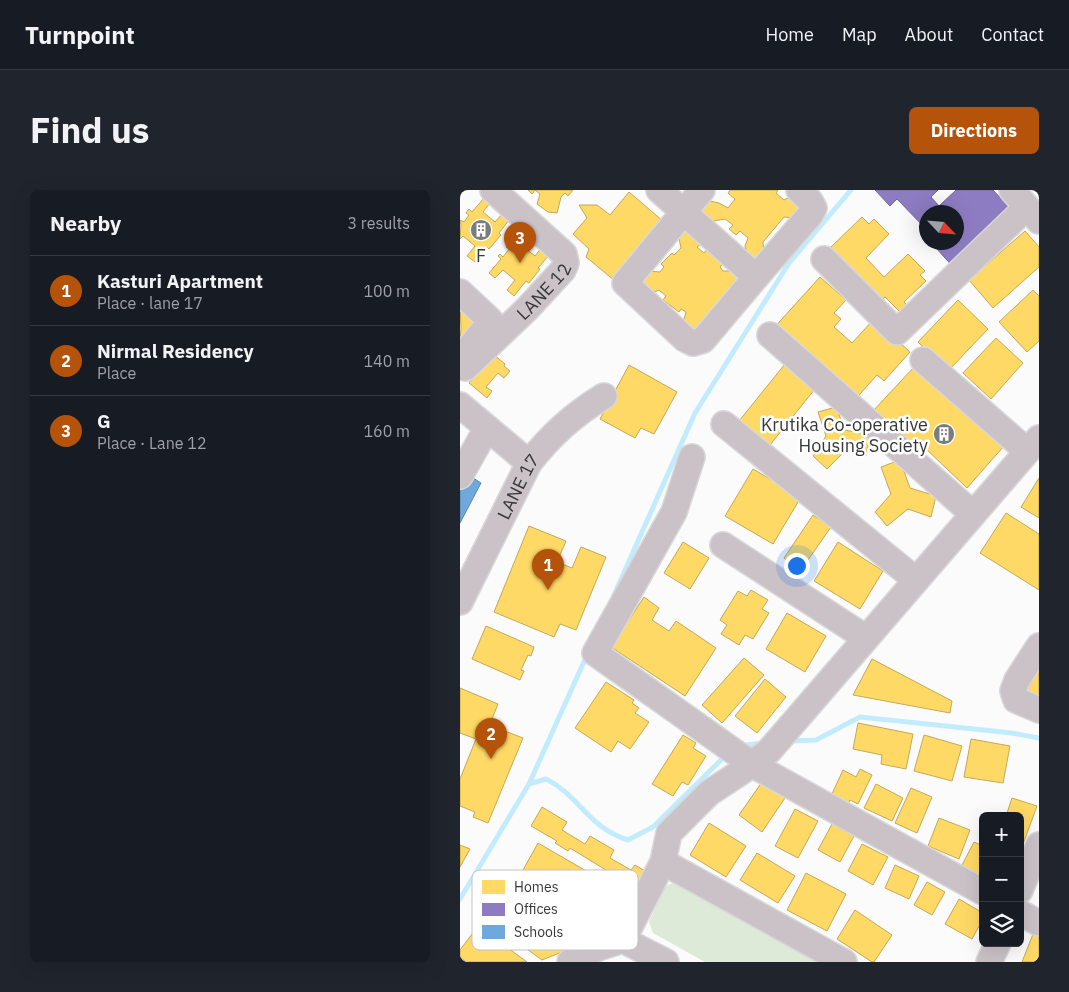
<!DOCTYPE html>
<html lang="en">
<head>
<meta charset="utf-8">
<style>
  body { margin:0; font-family:"IBM Plex Sans",sans-serif; background:#20242c; color:#f1f3f6 }
  .controls { position:absolute; right:15px; bottom:15px; display:grid; overflow:hidden; border-radius:8px; box-shadow:0 5px 20px #0002 }
  .controls button { width:45px; height:45px; display:grid; place-items:center; padding:0; border:0; border-bottom:1px solid #363941; background:#171b24; color:#f1f3f6; font:25px sans-serif }
  .compass { position:absolute; left:459px; top:15px; width:45px; height:45px; border-radius:50%; background:#171b24; box-shadow:0 5px 20px #0002; rotate:116deg }
  .you { position:absolute; left:336px; top:375px; width:18px; height:18px; margin:-12px; border:4px solid #fff; border-radius:50%; background:#1a73e8; box-shadow:0 0 0 8px #1a73e833 }
  .badge { display:grid; place-items:center; width:32px; height:32px; border-radius:50%; background:#b45309; color:#fff; font-size:16px; font-weight:700 }
  .pin { position:absolute; translate:-50% -41px; filter:drop-shadow(0 1px 2px #0008) }
  .pin::after { content:''; position:absolute; top:26px; width:18px; height:15px; background:inherit; clip-path:polygon(0 0,100% 0,50% 100%) }
  .list { margin:0; padding:0; list-style:none }
  h2 { display:flex; justify-content:space-between; align-items:center; height:65px; margin:0; padding:0 20px; font-size:21px }
  h2 small { font-size:16px; font-weight:400; color:#9ea1a6 }
  .list li { display:grid; grid-template-columns:32px 1fr auto; gap:15px; align-items:center; box-sizing:border-box; height:70px; padding:0 20px; border-top:1px solid #363941 }
  .list b { display:block; font-size:19px; white-space:nowrap }
  .list p { margin:0; font-size:16px; white-space:nowrap; color:#9ea1a6 }
  .list em { font-size:16px; font-style:normal; color:#9ea1a6 }
  .icon { flex:none; width:28px; height:28px; fill:none; stroke:currentColor; stroke-width:2; stroke-linecap:round; stroke-linejoin:round }
  .map { position:relative; flex:none; width:579px; height:772px; overflow:hidden; border-radius:8px }
  header { display:flex; align-items:center; gap:30px; box-sizing:border-box; height:70px; padding:0 25px; background:#171b24; border-bottom:1px solid #363941 }
  header strong { font-size:24px }
  nav { display:flex; gap:28px; margin-inline-start:auto; font-size:18px }
  .intro { display:flex; align-items:center; justify-content:space-between; box-sizing:border-box; height:120px; padding:0 30px }
  h1 { margin:0; font-size:35px }
  .button { padding:12px 22px; border-radius:8px; background:#b45309; color:#fff; font-size:18px; font-weight:700 }
  main { display:flex; gap:30px; padding:0 30px }
  aside { flex:1; background:#171b24; border-radius:8px; box-shadow:0 5px 20px #0002 }
  .map>svg:first-child { display:block }
</style>
</head>
<body>
<header>
<strong>Turnpoint</strong>
<nav><a>Home</a><a>Map</a><a>About</a><a>Contact</a></nav>
</header>
<div class="intro"><h1>Find us</h1><a class="button">Directions</a></div>
<main>
<aside>
<h2>Nearby<small>3 results</small></h2>
<ul class="list">
<li><span class="badge">1</span><div><b>Kasturi Apartment</b><p>Place · lane 17</p></div><em>100 m</em></li>
<li><span class="badge">2</span><div><b>Nirmal Residency</b><p>Place</p></div><em>140 m</em></li>
<li><span class="badge">3</span><div><b>G</b><p>Place · Lane 12</p></div><em>160 m</em></li>
</ul>
</aside>
<div class="map">
<svg width="579" height="772" viewBox="0 0 579 772">
  <rect width="100%" height="100%" fill="#fbfbfc"/>
  <path fill="#ddead7" d="M218,691L363,772H245L193,743L189,732L205,696Z"/>
  <g fill="#ffd966" stroke="#c3a858" fill-rule="evenodd">
    <path d="M68,0H113L108,6L105,3L101,7L97,23L88,22L77,14L80,4L75,0L72,4Z"/>
    <path d="M270,0H318L316,3L324,10L333,5L347,15L337,28L324,27L303,52L304,64L295,76L287,66L285,56L288,48L280,41L276,45L269,39L273,35L265,29L247,32L240,23L250,11L259,13L268,18L275,9L268,3Z"/>
    <path d="M169,2L204,32L155,91L126,67L129,59L113,44L127,28L119,15H137L150,25Z"/>
    <path d="M24,8L30,13L23,22L35,32L43,23L50,29L39,43L41,45L29,59L27,57L15,72L7,66L15,56L3,46L0,49L1,35L0,30L4,32L9,25L6,23L9,19L12,22Z"/>
    <path d="M402,27L409,34L414,29L429,44L406,68L424,87L448,64L465,81L460,85L466,91L444,112L448,116L441,123L425,107L417,115L380,76L385,72L371,57Z"/>
    <path d="M228,34L241,54L237,57L244,63L247,59L264,72L260,77L263,81H278L286,88L254,125L250,122L247,126L243,141H234L223,133L226,122L221,119L219,122L203,110L206,106L199,100L192,103L178,92L188,81L200,82L204,77L201,74L212,63L214,65L221,58L218,44Z"/>
    <path d="M565,41L579,57V77L533,118L509,90Z"/>
    <path d="M63,42L69,47L62,56L75,66L82,57L90,64L78,78L80,79L69,93L66,91L54,106L47,100L55,90L43,80L35,88L29,83L41,69L38,66L40,64L43,67L49,59L46,57L49,53L52,56Z"/>
    <path d="M360,87L386,110L374,123L381,129L374,137L392,153L414,129L450,162L424,191L417,185L392,213L312,140Z"/>
    <path d="M573,100L579,106V151L567,162L539,132Z"/>
    <path d="M498,110L528,139L488,181L458,152Z"/>
    <path d="M0,113L17,133L0,153L1,138Z"/>
    <path d="M536,148L563,173L531,209L503,183Z"/>
    <path d="M33,164L45,174L44,176L50,181L44,188L38,183L26,197L32,201L27,208L9,193L14,187L10,183Z"/>
    <path d="M329,169L359,194L310,255L279,231Z"/>
    <path d="M169,175L217,202L194,244L181,238L175,248L140,229Z"/>
    <path d="M455,176L544,256L507,298L464,257L458,263L413,221Z"/>
    <path d="M376,217L385,240L410,245L406,266L384,262L367,279L353,266L366,246L358,222Z"/>
    <path d="M440,270L450,298L476,306L471,327L448,319L427,336L415,322L431,304L421,277Z"/>
    <path d="M293,279L341,307L313,354L265,326Z"/>
    <path d="M579,288V328L561,317Z"/>
    <path d="M546,323L579,344V400L520,363Z"/>
    <path d="M353,325L371,337L341,380L324,368Z"/>
    <path d="M69,336L106,351L97,372L112,378L121,357L146,367L116,440L100,434L94,447L34,422Z"/>
    <path d="M223,352L249,368L230,399L204,383Z"/>
    <path d="M378,352L423,381L400,419L354,391Z"/>
    <path d="M291,400L308,410L302,419L309,423L293,449L285,445L279,455L261,444L267,435L260,430L278,401L287,406Z"/>
    <path d="M184,407L199,418L192,430L209,441L216,431L256,458L225,506L151,457Z"/>
    <path d="M327,423L366,446L345,482L306,459Z"/>
    <path d="M26,436L74,457L71,466L68,465L61,480L64,481L60,490L12,469Z"/>
    <path d="M284,468L304,485L262,533L242,515Z"/>
    <path d="M412,469L492,511L490,523L393,505Z"/>
    <path d="M579,479V507L567,500Z"/>
    <path d="M305,489L326,507L297,543L275,526Z"/>
    <path d="M146,492L174,510L172,513L179,518L175,523L189,532L170,559L158,551L151,562L115,538Z"/>
    <path d="M0,498L38,514L28,539L40,543L42,540L63,548L28,633L13,627L15,622L0,616V589L16,549L0,543Z"/>
    <path d="M398,533L453,544L446,579L421,574L422,565L393,559Z"/>
    <path d="M223,545L236,553L233,558L246,566L228,595L222,592L213,606L192,594Z"/>
    <path d="M464,545L502,556L492,591L454,581Z"/>
    <path d="M511,549L550,556L543,593L504,587Z"/>
    <path d="M400,579L412,585L398,614L390,610L388,614L371,606L383,580L396,587Z"/>
    <path d="M302,592L325,608L302,642L279,625Z"/>
    <path d="M416,594L443,608L432,631L404,618Z"/>
    <path d="M451,598L472,607L457,643L435,633Z"/>
    <path d="M552,608L577,616L562,657L560,656V626H546Z"/>
    <path d="M82,617L107,632L102,640L125,654L130,646L154,660L150,668L171,680L175,675L192,685L183,700L163,689L161,692L153,687L154,685L110,658L108,661L95,653L97,651L71,636Z"/>
    <path d="M335,619L358,631L338,668L315,656Z"/>
    <path d="M479,628L510,640L499,669L468,656Z"/>
    <path d="M249,633L286,656L266,687L230,665Z"/>
    <path d="M372,634L394,646L380,672L358,660Z"/>
    <path d="M514,652L523,656V691L500,679Z"/>
    <path d="M78,653L128,682L125,688L135,694L138,688L166,704L157,719L149,715L141,728L149,733L143,743L134,737L130,744L53,698ZM103,684L121,695L113,708L95,698Z"/>
    <path d="M402,654L428,667L413,695L388,681Z"/>
    <path d="M0,655L10,659L0,677Z"/>
    <path d="M297,663L335,686L318,713L280,690Z"/>
    <path d="M435,675L459,686L449,709L425,698Z"/>
    <path d="M346,683L386,704L367,741L327,720Z"/>
    <path d="M467,692L485,702L472,725L454,715Z"/>
    <path d="M46,707L112,758L82,770L28,731Z"/>
    <path d="M499,709L523,723V729L512,749L485,734Z"/>
    <path d="M395,720L432,745L414,772H412L377,749Z"/>
    <path d="M18,736L67,772H6L0,767V760Z"/>
    <path d="M573,744L579,747V772H562Z"/>
  </g>
  <path fill="#8e7cc3" stroke="#746799" d="M415,0H478L471,7L479,16L496,0H533L548,16L505,58L511,64L495,79L476,58L480,54L478,52H497V22H467V40L437,9L430,16Z"/>
  <path fill="#6fa8dc" stroke="#5e86aa" d="M7,284L21,293L0,333V296Z"/>
  <g fill="none" stroke-linecap="round" stroke-linejoin="round">
    <g stroke="#c2ecfd" stroke-width="5">
      <path d="M154,405L235,223L329,73L391,0"/>
      <path d="M329,551L356,550L400,527L552,543L579,548"/>
      <path d="M279,556L303,553"/>
      <path d="M69,594L86,589C119,605 128,638 168,650L193,637L266,565"/>
      <path d="M0,709L69,594L127,465"/>
    </g>
    <g stroke="#d8d8d9" stroke-width="28">
      <g id="minor">
        <path d="M199,0L296,87L350,25L354,18L350,11L339,0"/>
        <path d="M242,0L165,93L225,149L233,153L243,150L296,87"/>
        <path d="M552,0L579,31"/>
        <path d="M364,69L437,142L567,17"/>
        <path d="M0,102L30,130L24,140L10,157"/>
        <path d="M310,145L513,324"/>
        <path d="M463,170L567,261"/>
        <path id="s1" d="M5,178L68,118L103,80L106,73L104,64L33,0"/>
        <path d="M0,215L69,273"/>
        <path d="M264,234L456,390"/>
        <path d="M232,267L214,322L135,463L293,575L523,702"/>
        <path d="M0,286L27,238"/>
        <path d="M263,355L406,448"/>
        <path id="s2" d="M0,412L69,273C91,245 113,225 144,206"/>
        <path d="M579,456L557,490L553,501L556,510L579,520"/>
        <path d="M203,672L384,772"/>
        <path d="M560,700L579,655"/>
        <path d="M560,723L579,733"/>
        <path d="M163,750L206,772"/>
        <path d="M110,772L138,758L163,750L203,672L209,643L249,603L281,582L309,561L579,248"/>
        <path d="M529,772L538,753"/>
      </g>
    </g>
    <use href="#minor" stroke="#cac2c7" stroke-width="25"/>
  </g>
  <defs>
    <g id="building-disc" transform="scale(1.125)"><circle r="9.5" fill="#7b7c7c" stroke="#fff"/><path d="M-4-6H4V6H1V3H-1V6H-4ZM-2.5-4.3h1.7v1.8h-1.7ZM.8-4.3h1.7v1.8H.8ZM-2.5-1h1.7V.8h-1.7ZM.8-1h1.7V.8H.8Z" fill="#fff"/></g>
  </defs>
  <g fill-rule="evenodd">
    <use href="#building-disc" x="21" y="40"/>
    <use href="#building-disc" x="484" y="244"/>
  </g>
  <g text-anchor="middle" dominant-baseline="central" stroke-width="5" stroke-linejoin="round" paint-order="stroke">
    <g font-size="18" fill="#363737" stroke="#fff">
      <text x="21" y="65">F</text>
      <text x="468" y="234" text-anchor="end">Krutika Co-operative<tspan x="468" dy="21">Housing Society</tspan></text>
    </g>
    <g font-size="18" fill="#363737" stroke="#fff">
      <text stroke="none"><textPath href="#s1" startOffset="110">LANE 12</textPath></text>
      <text stroke="none"><textPath href="#s2" startOffset="129">LANE 17</textPath></text>
    </g>
  </g>
  <rect x="12" y="680" width="166" height="80" rx="8" fill="#fff" stroke="#c3c3c3" stroke-width="1"/>
  <rect x="22" y="690" width="23" height="14" fill="#ffd966"/>
  <rect x="22" y="713" width="23" height="13" fill="#8e7cc3"/>
  <rect x="22" y="735" width="23" height="14" fill="#6fa8dc"/>
  <g font-size="14" fill="#363737">
    <text x="54" y="702">Homes</text>
    <text x="54" y="724">Offices</text>
    <text x="54" y="747">Schools</text>
  </g>
</svg>
<div class="controls">
<button>+</button>
<button>−</button>
<button><svg class="icon" aria-label="layers" viewBox="0 0 24 24"><path d="M12 4l9 5-9 5-9-5zM3 14l9 5 9-5"/></svg></button>
</div>
<svg class="compass" viewBox="-18 -18 36 36"><path d="M0-13l5 13h-10z" fill="#e53935"/><path d="M0 13l5-13h-10z" fill="#9ea1a6"/></svg>
<div class="you"></div>
<div class="pin badge" style="left:88px;top:400px">1</div>
<div class="pin badge" style="left:31px;top:569px">2</div>
<div class="pin badge" style="left:60px;top:73px">3</div>
</div>
</main>
</body>
</html>
